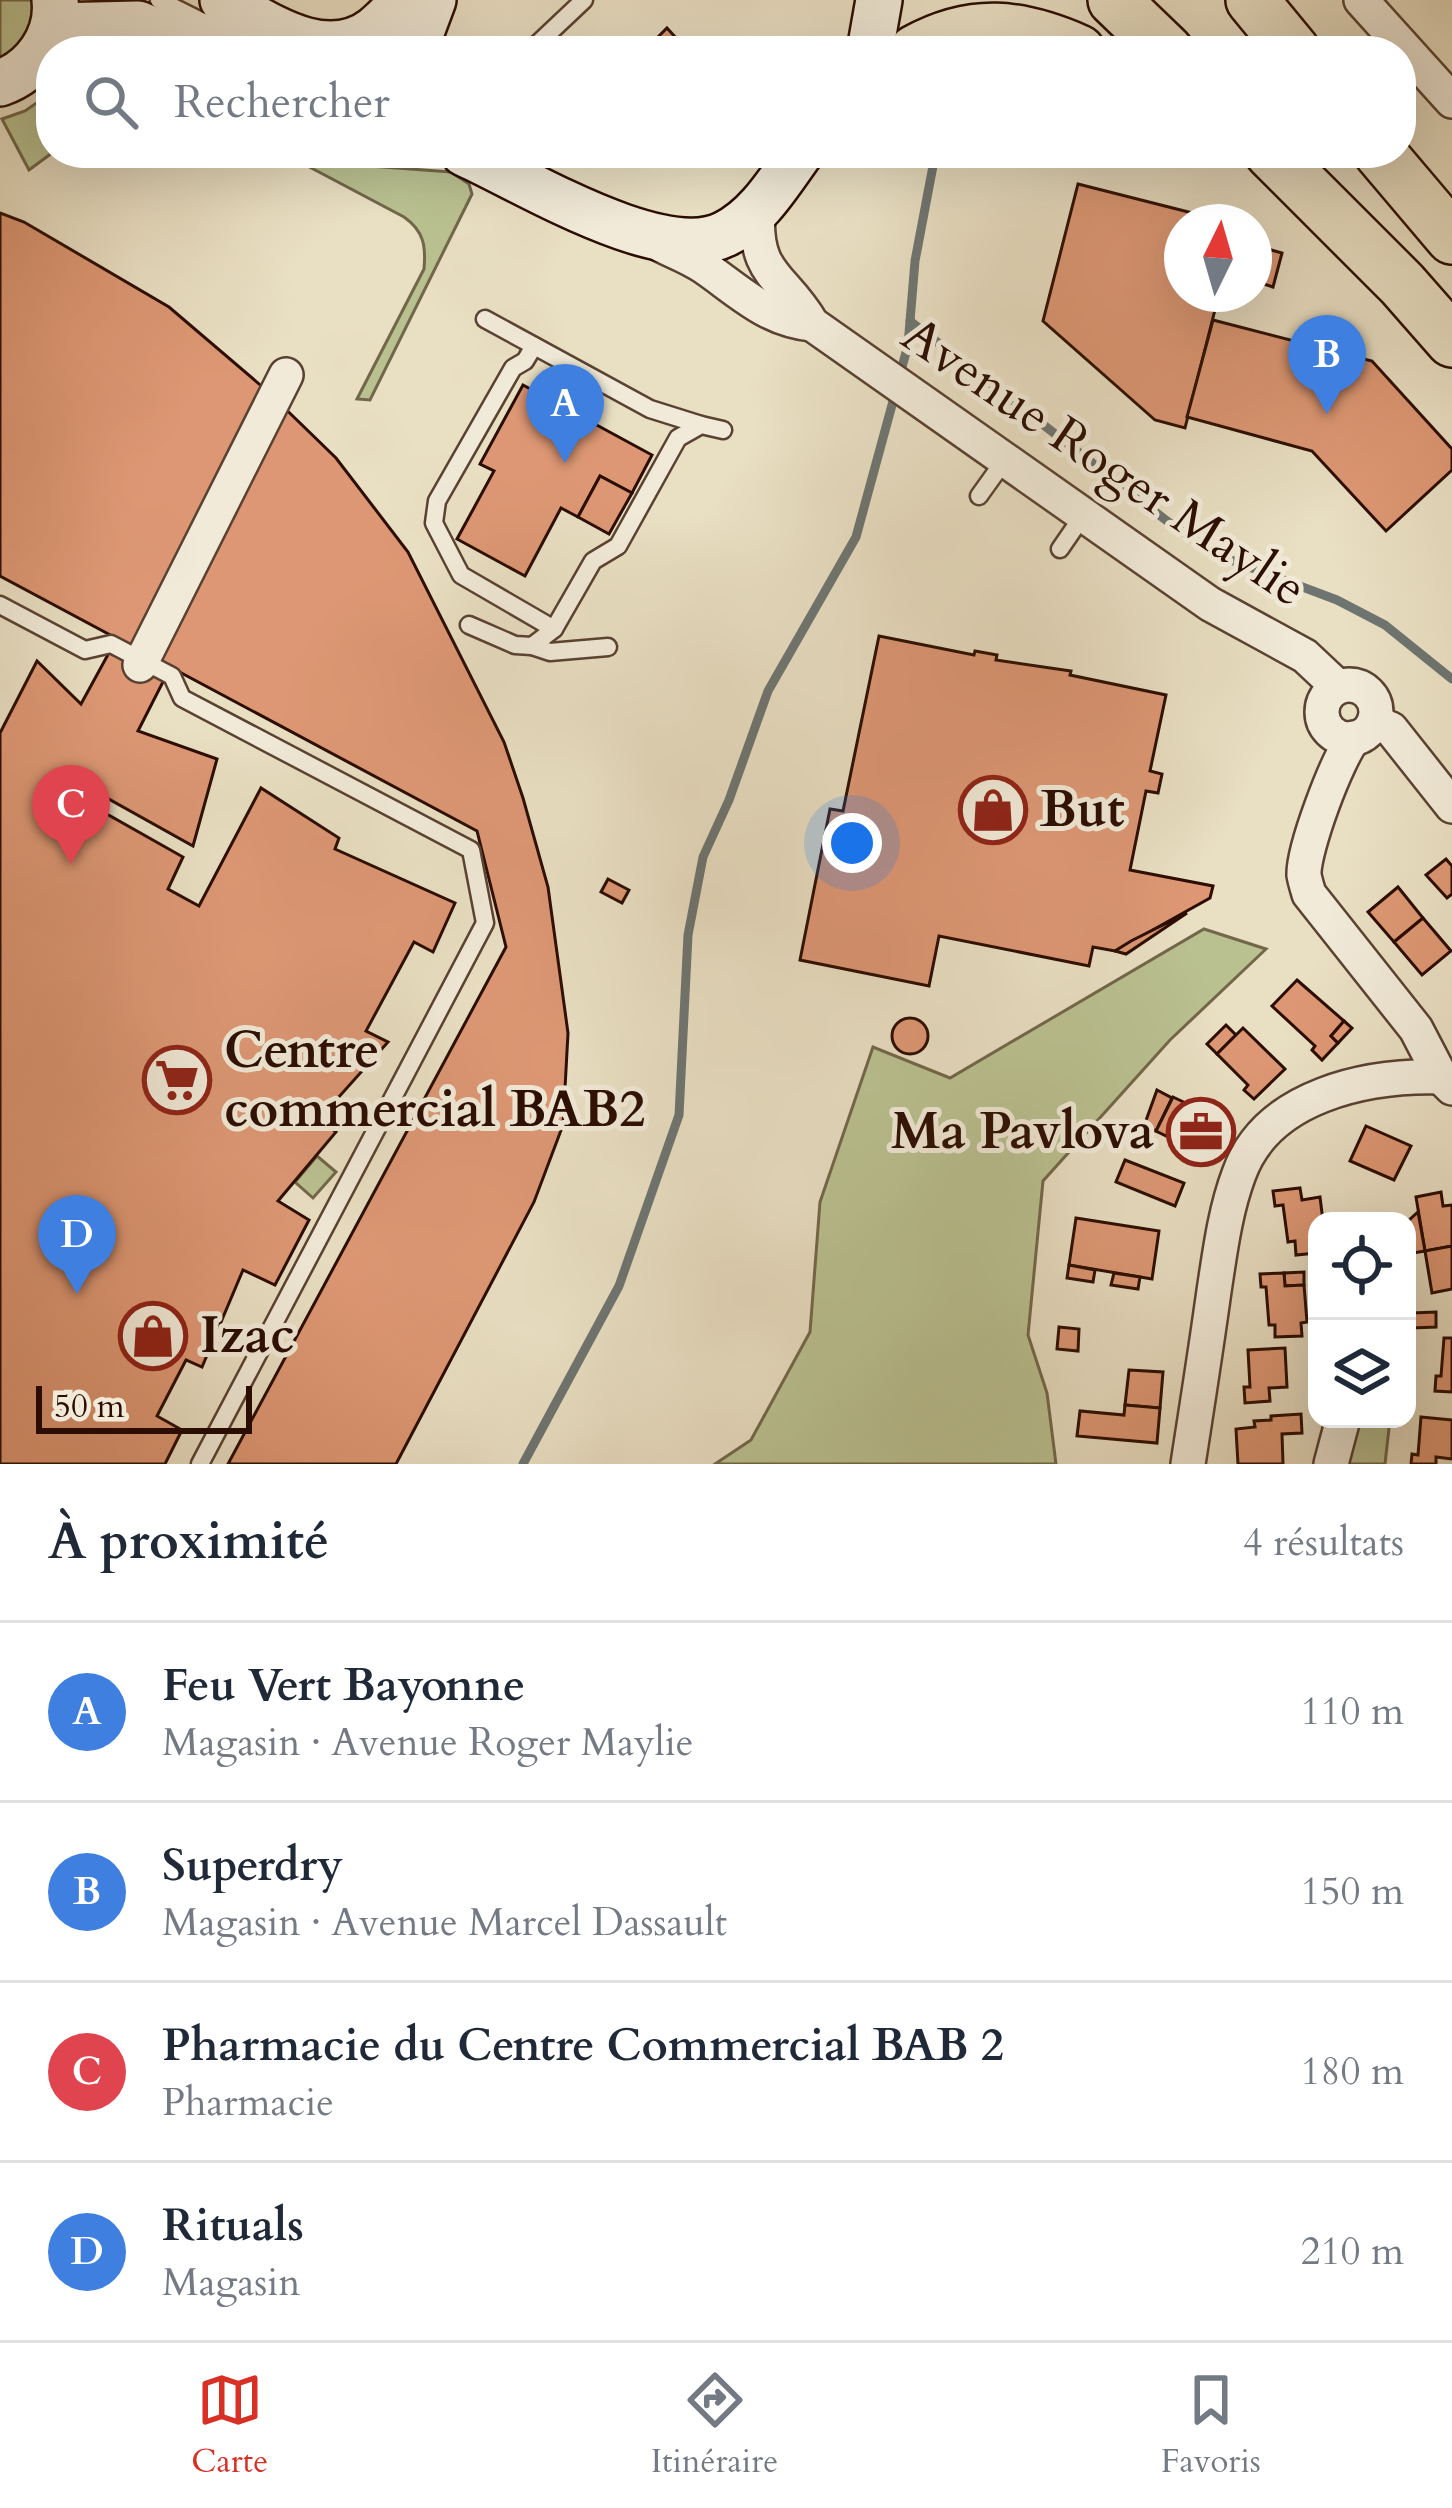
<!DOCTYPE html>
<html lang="fr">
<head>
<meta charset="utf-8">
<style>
  body { margin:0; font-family:Cardo,serif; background:#f2f2f3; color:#1f2937 }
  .controls { position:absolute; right:36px; bottom:36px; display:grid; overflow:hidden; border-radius:24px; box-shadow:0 12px 48px #0002 }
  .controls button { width:108px; height:108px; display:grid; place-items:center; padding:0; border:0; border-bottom:3px solid #e0e1e3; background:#fff; color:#1f2937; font:60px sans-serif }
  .compass { position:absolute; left:1164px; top:204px; width:108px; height:108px; border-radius:50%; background:#fff; box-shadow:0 12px 48px #0002; rotate:5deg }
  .scale { position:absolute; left:36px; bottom:30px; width:216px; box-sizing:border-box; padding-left:12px; border:6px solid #2b0d01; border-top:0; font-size:33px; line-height:42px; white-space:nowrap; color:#2b0d01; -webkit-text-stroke:9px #f1ead8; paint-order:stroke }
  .you { position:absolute; left:852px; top:843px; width:42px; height:42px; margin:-30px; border:9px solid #fff; border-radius:50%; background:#1a73e8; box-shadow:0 0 0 18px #1a73e833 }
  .badge { display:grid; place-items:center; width:78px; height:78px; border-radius:50%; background:#d93025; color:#fff; font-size:39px; font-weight:700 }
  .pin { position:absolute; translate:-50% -99px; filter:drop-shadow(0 3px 6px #0008) }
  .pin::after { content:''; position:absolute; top:63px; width:42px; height:36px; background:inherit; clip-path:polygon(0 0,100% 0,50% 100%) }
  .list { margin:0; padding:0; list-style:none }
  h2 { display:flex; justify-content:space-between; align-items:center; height:156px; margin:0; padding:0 48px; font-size:51px }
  h2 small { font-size:39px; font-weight:400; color:#747a83 }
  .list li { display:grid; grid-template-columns:78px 1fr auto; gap:36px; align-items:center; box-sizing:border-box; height:180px; padding:0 48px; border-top:3px solid #e0e1e3 }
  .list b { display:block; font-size:45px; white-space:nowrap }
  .list p { margin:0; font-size:39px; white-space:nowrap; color:#747a83 }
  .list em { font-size:39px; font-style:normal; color:#747a83 }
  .icon { flex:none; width:66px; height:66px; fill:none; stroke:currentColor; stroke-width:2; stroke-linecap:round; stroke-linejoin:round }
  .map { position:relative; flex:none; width:1452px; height:1464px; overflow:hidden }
  .search { position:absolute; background:#fff; box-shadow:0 12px 48px #0002; left:36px; right:36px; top:36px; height:132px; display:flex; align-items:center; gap:30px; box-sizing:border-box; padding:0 42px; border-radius:48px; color:#747a83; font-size:45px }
  .sheet { height:876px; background:#fff }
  nav { display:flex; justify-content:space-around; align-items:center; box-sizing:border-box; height:168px; border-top:3px solid #e0e1e3; background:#fff; font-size:33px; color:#747a83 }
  nav a { display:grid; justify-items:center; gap:6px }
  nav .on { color:#d93025 }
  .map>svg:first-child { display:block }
</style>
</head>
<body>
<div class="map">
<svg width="1452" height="1464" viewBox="0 0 1452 1464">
  <rect width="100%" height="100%" fill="#e9dfc3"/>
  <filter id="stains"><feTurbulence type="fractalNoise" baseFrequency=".00167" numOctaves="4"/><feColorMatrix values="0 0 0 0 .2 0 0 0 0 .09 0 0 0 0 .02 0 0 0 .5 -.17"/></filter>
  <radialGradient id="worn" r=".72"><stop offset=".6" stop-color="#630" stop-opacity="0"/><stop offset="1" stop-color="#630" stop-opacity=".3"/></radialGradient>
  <g fill="#bac191" stroke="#726749" stroke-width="3">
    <path d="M0,0H35C36,31 22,44 0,62Z"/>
    <path d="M51,93L52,153L29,170L2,119L25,111Z"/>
    <path d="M283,153H342L370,166L451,172L469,184L472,194L370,400L357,399L424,269C426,246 424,231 404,217Z"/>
    <path d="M1204,929L1266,949L1170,1040L1043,1181L1028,1335L1047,1393L1056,1464H715L751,1440L810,1332L820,1202L873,1047L950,1078Z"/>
    <path d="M317,1156L336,1172L313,1198L295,1182Z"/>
    <path d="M1350,1419H1390L1385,1464H1338Z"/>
  </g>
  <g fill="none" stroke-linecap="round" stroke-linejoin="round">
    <g stroke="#6e7571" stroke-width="9">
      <path d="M910,321L1167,521L1215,554L1337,600L1385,625L1452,679"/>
      <path d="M899,378L908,345L915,261L933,166L930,153"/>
      <path d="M523,1464L619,1286L679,1115L688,935L703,857L729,800L768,691L856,537L895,394"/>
    </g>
  </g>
  <g fill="#dd9774" stroke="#2b0d01" stroke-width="3">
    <path d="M667,28L687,50L691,46L696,51H665L655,40Z"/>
    <path d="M1078,184L1228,222H1182V294H1219L1185,428L1155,420L1043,321Z"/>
    <path d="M0,213L24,222L169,307L265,389L336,458L408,552L504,742L523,798L548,887L568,1033L563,1125L534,1202L396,1464H228L506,947L477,831L0,576Z"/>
    <path d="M1254,245L1282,253L1273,287L1254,281Z"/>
    <path d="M1213,320L1372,361L1452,449V470L1386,531L1312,451L1187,417Z"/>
    <path d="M523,385L652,455L632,493L600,476L578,517L561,508L525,576L457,539L494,471L480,464Z"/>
    <path d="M600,476L632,493L609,534L578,517Z"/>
    <path d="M879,636L974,655L975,651L997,655L996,660L1071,671L1070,675L1166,695L1150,771L1162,774L1158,793L1146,791L1130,870L1213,886L1210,898L1115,951L1093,947L1089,966L939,936L929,986L800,960L830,809L843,811Z"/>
    <path d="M111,649L165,678L138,731L217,759L193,846L96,792L91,805L183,857L168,889L199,906L261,788L339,838L335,849L455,903L433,952L414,942L366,1031L388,1042L320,1118L336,1132L278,1201L309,1220L275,1285L243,1270L202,1367L186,1360L157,1416L182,1430L165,1464H0V733L37,661L81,704Z"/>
    <path d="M1446,859L1452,866V894L1447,898L1426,875Z"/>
    <path d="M608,879L629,890L622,903L601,892Z"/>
    <path d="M1398,887L1423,918L1394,942L1368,912Z"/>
    <path d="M1187,913L1126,954L1115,951L1131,941Z"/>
    <path d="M1423,918L1451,951L1422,975L1394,942Z"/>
    <path d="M1297,980L1344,1021L1331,1036L1338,1043L1322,1060L1312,1050L1315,1046L1272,1006Z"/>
    <circle cx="910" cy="1036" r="18"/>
    <path d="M1344,1021L1352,1028L1338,1043L1331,1036Z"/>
    <path d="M1226,1025L1236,1035L1217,1054L1207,1044Z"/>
    <path d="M1243,1028L1285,1069L1254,1099L1244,1090L1248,1085L1217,1054Z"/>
    <path d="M1157,1090L1172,1098L1156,1131L1144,1126Z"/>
    <path d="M1173,1097L1217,1118L1201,1153L1156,1131Z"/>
    <path d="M1366,1126L1411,1146L1394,1180L1350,1161Z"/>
    <path d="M1125,1160L1184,1183L1175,1206L1116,1182Z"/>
    <path d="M1300,1188L1302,1200L1320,1197L1323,1221H1317V1253L1296,1255L1295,1241L1288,1242L1283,1205L1275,1206L1273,1191Z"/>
    <path d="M1441,1192L1443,1206L1452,1205V1246L1425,1251L1416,1197Z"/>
    <path d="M1418,1212L1425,1251L1407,1254V1222Z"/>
    <path d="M1076,1218L1159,1231L1152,1279L1069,1265Z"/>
    <path d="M1452,1246V1289L1432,1293L1425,1251Z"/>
    <path d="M1069,1265L1095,1270L1093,1282L1067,1278Z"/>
    <path d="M1304,1272V1285L1285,1286L1284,1273Z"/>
    <path d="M1114,1273L1140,1277L1138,1289L1111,1285Z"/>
    <path d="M1284,1273L1285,1286L1304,1285L1307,1322L1301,1323L1302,1336L1275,1337V1325H1269L1266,1287H1261L1260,1274Z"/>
    <path d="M1436,1312V1327L1412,1328V1313Z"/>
    <path d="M1059,1327L1079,1329L1078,1351L1057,1349Z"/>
    <path d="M1444,1338H1452V1392L1435,1391L1436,1376H1441Z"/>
    <path d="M1285,1348L1287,1387L1269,1388L1270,1401L1245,1403L1244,1387H1250L1248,1350Z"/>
    <path d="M1129,1370L1163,1372L1160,1408L1125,1405Z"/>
    <path d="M1125,1405L1160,1408L1157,1443L1077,1436L1080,1411L1124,1415Z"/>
    <path d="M1301,1414L1302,1433L1282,1434L1283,1464H1238L1236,1429L1255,1427L1254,1421L1271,1420V1416Z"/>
    <path d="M1421,1417L1452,1420V1459L1436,1457V1464H1411L1412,1454L1418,1455Z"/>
  </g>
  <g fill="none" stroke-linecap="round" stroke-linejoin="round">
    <g stroke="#5a4232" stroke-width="21">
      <g id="lane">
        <path d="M159,0L261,51"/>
        <path d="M530,51L584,0"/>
        <path d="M485,319L650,409L701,425"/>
        <path d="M534,346L525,361L513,368L437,501L434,523L461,575L554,629"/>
        <path d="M979,496L1004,461"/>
        <path d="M1060,549L1082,517"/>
        <path d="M0,605L85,650L111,644L172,676L182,698L471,850L485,923L200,1464"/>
        <path d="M469,625L515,645L532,646L554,629L593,561L618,546L678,438L701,425L723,430"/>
        <path d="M532,646L550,652L608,647"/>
      </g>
    </g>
    <g stroke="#5a4232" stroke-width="38">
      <g id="street">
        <path d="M1361,0L1452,101"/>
        <path d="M758,209C753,277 783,274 812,324L1210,604L1305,656L1338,687"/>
        <path d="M661,245C675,252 691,258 704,267C739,291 767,320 812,324"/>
        <path d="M140,665L286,375"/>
        <circle cx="1349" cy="712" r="27"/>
        <path d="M1374,722L1391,729L1452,806"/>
        <path d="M1354,738C1337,758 1303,850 1304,875C1305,881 1307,887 1309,894L1416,1029L1441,1077L1452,1088"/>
        <path d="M1188,1464C1197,1406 1206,1349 1214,1291C1220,1252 1225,1211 1239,1174C1267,1095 1367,1075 1441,1077"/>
        <path d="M1331,1464L1343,1419"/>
      </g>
    </g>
    <g stroke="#2b0d01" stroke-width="50">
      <g id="secondary">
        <path d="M223,0C268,25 326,67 375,29C385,20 395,12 401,0"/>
        <path d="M54,26L138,24L200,51"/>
        <path d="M414,51L433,0"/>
        <path d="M870,51L879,0"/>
        <path d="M0,83C34,71 59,37 55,0"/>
        <path d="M464,153C524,180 662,266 725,234C758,218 779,182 800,153"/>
      </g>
    </g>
    <g stroke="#2b0d01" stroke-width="56">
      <g id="primary">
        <path d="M1114,0L1167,51"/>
        <path d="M1252,0L1294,51"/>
        <path d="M915,51C973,19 1020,25 1079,51"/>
        <path d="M1271,153L1402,284L1452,341"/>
        <path d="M1380,153L1452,238"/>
      </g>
    </g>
    <use href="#lane" stroke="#f1ead8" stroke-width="16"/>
    <use href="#street" stroke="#f1ead8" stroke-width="33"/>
    <use href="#secondary" stroke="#f1ead8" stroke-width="45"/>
    <use href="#primary" stroke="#e9dfc3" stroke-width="51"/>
  </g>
  <defs>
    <g id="shop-ring" transform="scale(3.45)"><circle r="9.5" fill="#f1ead8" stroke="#8f2418" stroke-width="1.5"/><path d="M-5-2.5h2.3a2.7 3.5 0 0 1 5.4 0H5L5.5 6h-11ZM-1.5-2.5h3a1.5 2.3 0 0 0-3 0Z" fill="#8f2418"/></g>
    <g id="supermarket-ring" transform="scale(3.45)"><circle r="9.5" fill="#f1ead8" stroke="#8f2418" stroke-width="1.5"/><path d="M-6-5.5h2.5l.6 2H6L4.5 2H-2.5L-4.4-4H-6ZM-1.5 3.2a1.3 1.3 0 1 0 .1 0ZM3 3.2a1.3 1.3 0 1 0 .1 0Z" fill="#8f2418"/></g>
    <g id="office-ring" transform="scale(3.45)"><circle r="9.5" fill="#f1ead8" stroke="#8f2418" stroke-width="1.5"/><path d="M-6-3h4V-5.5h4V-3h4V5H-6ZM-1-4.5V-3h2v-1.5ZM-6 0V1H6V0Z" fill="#8f2418"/></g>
  </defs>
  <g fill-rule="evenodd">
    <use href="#shop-ring" x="993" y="810"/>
    <use href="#supermarket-ring" x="177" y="1080"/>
    <use href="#office-ring" x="1201" y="1132"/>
    <use href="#shop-ring" x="153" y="1336"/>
  </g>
  <g text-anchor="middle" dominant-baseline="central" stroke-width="10" stroke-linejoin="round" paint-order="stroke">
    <g font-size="51" fill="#2b0d01" stroke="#f1ead8">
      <text transform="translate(1104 462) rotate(34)">Avenue Roger Maylie</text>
    </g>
    <g font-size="51" font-weight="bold" fill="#2b0d01" stroke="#f1ead8" text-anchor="start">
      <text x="1040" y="810">But</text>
      <text x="224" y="1051">Centre<tspan x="224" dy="59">commercial BAB2</tspan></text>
      <text x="1154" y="1132" text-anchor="end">Ma Pavlova</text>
      <text x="200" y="1336">Izac</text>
    </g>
  </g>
  <rect width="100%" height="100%" filter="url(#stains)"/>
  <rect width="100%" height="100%" fill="url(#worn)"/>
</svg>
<div class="controls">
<button><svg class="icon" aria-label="locate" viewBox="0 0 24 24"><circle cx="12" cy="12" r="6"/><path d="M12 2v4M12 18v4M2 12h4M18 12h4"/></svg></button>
<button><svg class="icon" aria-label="layers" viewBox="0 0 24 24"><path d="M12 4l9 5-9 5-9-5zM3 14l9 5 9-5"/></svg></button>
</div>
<svg class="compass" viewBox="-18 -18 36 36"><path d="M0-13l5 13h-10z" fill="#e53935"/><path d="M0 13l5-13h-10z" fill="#747a83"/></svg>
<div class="scale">50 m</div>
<div class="you"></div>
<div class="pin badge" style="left:565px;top:463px;background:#3f7fe0">A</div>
<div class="pin badge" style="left:1327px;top:414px;background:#3f7fe0">B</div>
<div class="pin badge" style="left:71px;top:864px;background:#e0444e">C</div>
<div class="pin badge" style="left:77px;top:1294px;background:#3f7fe0">D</div>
<div class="search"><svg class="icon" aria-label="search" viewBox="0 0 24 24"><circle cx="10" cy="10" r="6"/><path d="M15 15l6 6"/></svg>Rechercher</div>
</div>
<section class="sheet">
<h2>À proximité<small>4 résultats</small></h2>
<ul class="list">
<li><span class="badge" style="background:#3f7fe0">A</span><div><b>Feu Vert Bayonne</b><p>Magasin · Avenue Roger Maylie</p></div><em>110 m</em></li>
<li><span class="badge" style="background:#3f7fe0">B</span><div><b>Superdry</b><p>Magasin · Avenue Marcel Dassault</p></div><em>150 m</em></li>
<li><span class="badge" style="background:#e0444e">C</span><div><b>Pharmacie du Centre Commercial BAB 2</b><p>Pharmacie</p></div><em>180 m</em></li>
<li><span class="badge" style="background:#3f7fe0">D</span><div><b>Rituals</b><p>Magasin</p></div><em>210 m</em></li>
</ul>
</section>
<nav>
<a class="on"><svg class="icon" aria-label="map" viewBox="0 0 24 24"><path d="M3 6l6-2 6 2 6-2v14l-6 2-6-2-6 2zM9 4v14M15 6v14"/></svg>Carte</a>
<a><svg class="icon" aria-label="directions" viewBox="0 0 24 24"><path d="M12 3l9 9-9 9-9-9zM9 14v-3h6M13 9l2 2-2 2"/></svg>Itinéraire</a>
<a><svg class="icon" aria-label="saved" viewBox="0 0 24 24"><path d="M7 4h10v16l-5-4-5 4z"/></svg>Favoris</a>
</nav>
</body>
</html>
